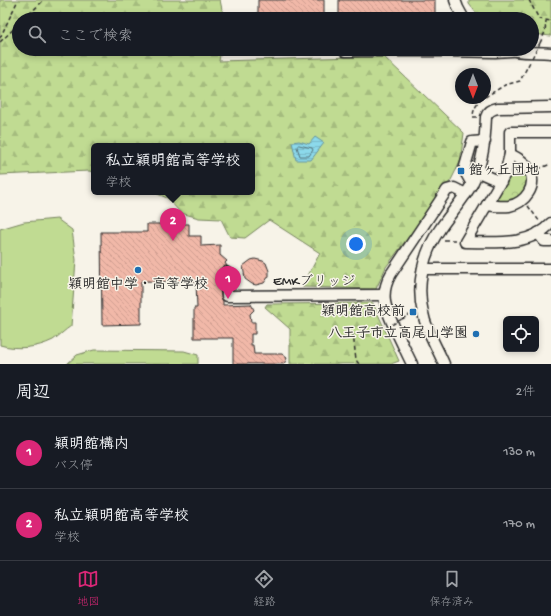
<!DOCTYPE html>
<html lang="ja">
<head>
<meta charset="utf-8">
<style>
  body { margin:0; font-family:"Gochi Hand","Klee One",sans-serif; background:#242831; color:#f1f3f6 }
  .controls { position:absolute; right:12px; bottom:12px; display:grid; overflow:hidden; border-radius:6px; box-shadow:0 2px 6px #0003 }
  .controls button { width:36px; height:36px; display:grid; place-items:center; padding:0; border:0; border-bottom:1px solid #363941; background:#171b24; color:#f1f3f6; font:20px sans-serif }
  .compass { position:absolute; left:455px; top:68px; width:36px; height:36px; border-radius:50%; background:#171b24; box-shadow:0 2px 6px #0003; rotate:180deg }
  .you { position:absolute; left:356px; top:244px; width:14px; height:14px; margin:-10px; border:3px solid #fff; border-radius:50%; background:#1a73e8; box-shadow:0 0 0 6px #1a73e833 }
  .badge { display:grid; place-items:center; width:26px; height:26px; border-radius:50%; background:#db2777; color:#fff; font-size:13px; font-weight:700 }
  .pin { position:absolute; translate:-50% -33px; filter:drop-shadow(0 1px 2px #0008) }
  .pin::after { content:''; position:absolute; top:21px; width:14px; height:12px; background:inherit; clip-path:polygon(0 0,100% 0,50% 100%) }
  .popup { position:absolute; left:91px; top:143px; width:164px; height:52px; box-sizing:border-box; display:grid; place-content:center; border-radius:6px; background:#171b24; filter:drop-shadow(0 1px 3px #0005); font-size:13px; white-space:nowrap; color:#9ea1a6 }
  .popup b { font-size:15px; color:#f1f3f6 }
  .popup::after { content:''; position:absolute; left:50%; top:100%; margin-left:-8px; border:8px solid transparent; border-top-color:#171b24 }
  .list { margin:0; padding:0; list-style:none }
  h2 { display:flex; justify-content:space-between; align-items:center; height:52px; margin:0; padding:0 16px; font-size:17px }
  h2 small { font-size:13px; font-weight:400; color:#9ea1a6 }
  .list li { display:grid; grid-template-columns:26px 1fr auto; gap:12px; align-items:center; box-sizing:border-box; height:72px; padding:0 16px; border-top:1px solid #363941 }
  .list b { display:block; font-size:15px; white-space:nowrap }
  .list p { margin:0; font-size:13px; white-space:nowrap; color:#9ea1a6 }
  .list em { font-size:13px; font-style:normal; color:#9ea1a6 }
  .icon { flex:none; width:22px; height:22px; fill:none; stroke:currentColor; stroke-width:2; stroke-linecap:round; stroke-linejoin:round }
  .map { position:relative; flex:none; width:551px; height:364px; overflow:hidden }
  .search { position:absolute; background:#171b24; box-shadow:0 2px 6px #0003; left:12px; right:12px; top:12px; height:44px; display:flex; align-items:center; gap:10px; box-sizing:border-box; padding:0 14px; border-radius:22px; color:#9ea1a6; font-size:15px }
  .sheet { height:196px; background:#171b24 }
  nav { display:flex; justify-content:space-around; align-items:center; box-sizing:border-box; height:56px; border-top:1px solid #363941; background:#171b24; font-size:11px; color:#9ea1a6 }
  nav a { display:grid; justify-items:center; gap:2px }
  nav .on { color:#db2777 }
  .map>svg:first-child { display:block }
</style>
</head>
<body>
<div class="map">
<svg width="551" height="364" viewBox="0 0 551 364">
  <defs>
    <pattern id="forest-firs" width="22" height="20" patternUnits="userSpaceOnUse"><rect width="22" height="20" fill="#c0db92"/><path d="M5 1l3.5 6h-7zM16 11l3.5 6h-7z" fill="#a5bc7e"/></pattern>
    <pattern id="park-crowns" width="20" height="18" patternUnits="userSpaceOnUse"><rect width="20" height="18" fill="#c0db92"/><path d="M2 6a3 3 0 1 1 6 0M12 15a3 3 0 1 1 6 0" fill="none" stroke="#a5bc7e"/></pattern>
    <pattern id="water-rules" width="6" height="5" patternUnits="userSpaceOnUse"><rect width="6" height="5" fill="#8cd9eb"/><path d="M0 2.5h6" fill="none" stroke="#79baca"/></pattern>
    <pattern id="building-back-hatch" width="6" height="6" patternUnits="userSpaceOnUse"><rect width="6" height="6" fill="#f1b8a8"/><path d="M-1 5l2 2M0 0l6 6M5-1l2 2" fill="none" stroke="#cf9e91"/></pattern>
  </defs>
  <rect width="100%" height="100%" fill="#f7f3e8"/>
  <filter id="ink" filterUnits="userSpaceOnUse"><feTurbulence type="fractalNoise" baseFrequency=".025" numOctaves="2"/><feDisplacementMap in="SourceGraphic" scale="8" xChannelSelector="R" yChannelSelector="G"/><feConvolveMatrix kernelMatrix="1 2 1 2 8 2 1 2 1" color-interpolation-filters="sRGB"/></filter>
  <g filter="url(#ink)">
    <g fill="url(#forest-firs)" stroke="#76835e">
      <path d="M0,0H220L224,19H19V49H221L219,61L355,57L382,55L464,133L460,162L451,180L386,267L376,289L302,287L320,253L269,220L245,238L230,237L221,219L199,218L181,213L167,198L153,192H252V146H94V172L89,171L0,175Z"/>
      <path d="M469,0H551V36L532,34V19H481L469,4Z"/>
      <path d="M373,303L399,361L391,364H290V329L265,307L267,304Z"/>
    </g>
    <path fill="url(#park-crowns)" stroke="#76835e" d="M517,160L523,165L529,180C520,198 518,204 497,204L495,199L512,161Z"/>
    <g fill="#c0db92" stroke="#76835e">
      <path d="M57,219L72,230L76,260L71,326C65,330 59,336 53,340C37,348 17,350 0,345V229L24,222Z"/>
      <path d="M94,350L184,351L198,355V364H67L77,355Z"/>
    </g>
    <path fill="url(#water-rules)" stroke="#65939e" d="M315,137L324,143L311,160H296L292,142L299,141L309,144Z"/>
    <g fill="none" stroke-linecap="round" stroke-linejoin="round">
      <path stroke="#527178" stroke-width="1" d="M299,145L312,148L313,150L309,156H300L297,147Z"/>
    </g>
    <g fill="url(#building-back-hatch)" stroke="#2b2b2b">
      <rect x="258" y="0" width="66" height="19"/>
      <rect x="339" y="0" width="96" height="19"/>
      <path d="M147,224H189V236H201V246L220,245V255L227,261L225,263L227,266L222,267L220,272L221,296L223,301V305L251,304L254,310L250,314L251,322H255V334H251V345H253L254,354H282L287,358L284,364H233V338H194V308H197L196,282L141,281V324L102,325L101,232H147Z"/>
      <path d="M255,259L263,261L266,263L269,271V276L264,283L256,285L252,284L245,279L243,266L251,260Z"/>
    </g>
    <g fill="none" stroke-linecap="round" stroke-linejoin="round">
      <g stroke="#2b2b2b" stroke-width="13">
        <g id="minor">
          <path d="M455,0L458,8L464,19"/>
          <path d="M506,49C518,54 537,51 551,53"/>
          <path d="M345,51H444L495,52L511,51"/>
          <path d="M551,132H510V154L505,174L465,242C493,242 530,247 551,223"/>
          <path d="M478,172L501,182"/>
          <path d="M472,184L464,170L472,142L485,141"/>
          <path d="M487,205C495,206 502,207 509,206C525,203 538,186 529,170C525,162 518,158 510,154"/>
          <path d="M538,233L544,241H551"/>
          <path d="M423,269H551"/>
          <path d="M226,272L227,296L384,295"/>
          <path d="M412,364C407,354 402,343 397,333C387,312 378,296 391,274L447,190L454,188L466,194"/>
          <path d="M444,364C437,347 426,331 423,313C416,285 423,253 440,229C450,214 463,200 472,184C483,163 485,141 486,117C488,111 492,109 498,108L551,107"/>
        </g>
      </g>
      <g stroke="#2b2b2b" stroke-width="1.5" stroke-dasharray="4 3" stroke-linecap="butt">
        <path d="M529,0L539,19L551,21"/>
        <path d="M24,19L44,0"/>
        <path d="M0,38L18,0"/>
        <path d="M0,42L19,24"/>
        <path d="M540,43L545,32L546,21"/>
        <path d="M485,97L505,85L520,81L531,60"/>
        <path d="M477,117H473C473,108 478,103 483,98"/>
        <path d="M538,169L551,164"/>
        <path d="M528,206L540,222"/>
        <path d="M444,240H458"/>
        <path d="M402,319L409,315"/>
        <path d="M353,333L356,360L359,364"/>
      </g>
      <use href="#minor" stroke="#f7f3e8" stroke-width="10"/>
      <g stroke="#2b2b2b" stroke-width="1.5" stroke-dasharray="4 3" stroke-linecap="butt">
        <path d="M532,58L540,43"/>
        <path d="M386,328L402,319"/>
      </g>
    </g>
  </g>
  <g fill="#1f6fb2" stroke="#f7f3e8" stroke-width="1.5">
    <rect x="457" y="167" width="8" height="8" rx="2"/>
    <circle cx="138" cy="270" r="4"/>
    <rect x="409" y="308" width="8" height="8" rx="2"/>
    <circle cx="476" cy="334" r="4"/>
  </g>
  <g text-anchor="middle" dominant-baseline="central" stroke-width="3" stroke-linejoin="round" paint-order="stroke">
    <g font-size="14" font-weight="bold" fill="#2b2b2b" stroke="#f7f3e8" text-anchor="end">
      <text x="469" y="171" text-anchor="start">館ヶ丘団地</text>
      <text x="138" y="285" text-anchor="middle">穎明館中学・高等学校</text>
      <text x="405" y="312">穎明館高校前</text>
      <text x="468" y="334">八王子市立高尾山学園</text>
    </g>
    <g font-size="14" fill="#2b2b2b" stroke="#f7f3e8">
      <text x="314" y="282">EMKブリッジ</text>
    </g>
  </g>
</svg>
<div class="controls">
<button><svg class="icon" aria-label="locate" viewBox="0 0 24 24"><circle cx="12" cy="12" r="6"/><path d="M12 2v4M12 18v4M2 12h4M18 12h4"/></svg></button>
</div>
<svg class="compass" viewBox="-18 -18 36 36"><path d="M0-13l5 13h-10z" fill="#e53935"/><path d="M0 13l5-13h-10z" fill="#9ea1a6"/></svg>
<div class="you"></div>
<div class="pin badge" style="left:228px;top:299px">1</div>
<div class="pin badge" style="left:173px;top:241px">2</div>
<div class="popup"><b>私立穎明館高等学校</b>学校</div>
<div class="search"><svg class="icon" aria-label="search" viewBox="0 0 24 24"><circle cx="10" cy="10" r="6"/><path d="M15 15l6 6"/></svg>ここで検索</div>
</div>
<section class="sheet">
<h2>周辺<small>2件</small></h2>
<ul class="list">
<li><span class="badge">1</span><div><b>穎明館構内</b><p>バス停</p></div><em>130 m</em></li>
<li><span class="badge">2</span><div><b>私立穎明館高等学校</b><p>学校</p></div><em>170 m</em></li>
</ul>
</section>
<nav>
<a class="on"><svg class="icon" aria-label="map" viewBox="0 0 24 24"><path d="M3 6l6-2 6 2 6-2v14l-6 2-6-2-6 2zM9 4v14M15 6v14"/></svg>地図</a>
<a><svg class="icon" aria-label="directions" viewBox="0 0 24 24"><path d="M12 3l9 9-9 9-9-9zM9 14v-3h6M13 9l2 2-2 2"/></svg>経路</a>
<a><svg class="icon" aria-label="saved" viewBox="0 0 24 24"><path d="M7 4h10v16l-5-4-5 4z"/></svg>保存済み</a>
</nav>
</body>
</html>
